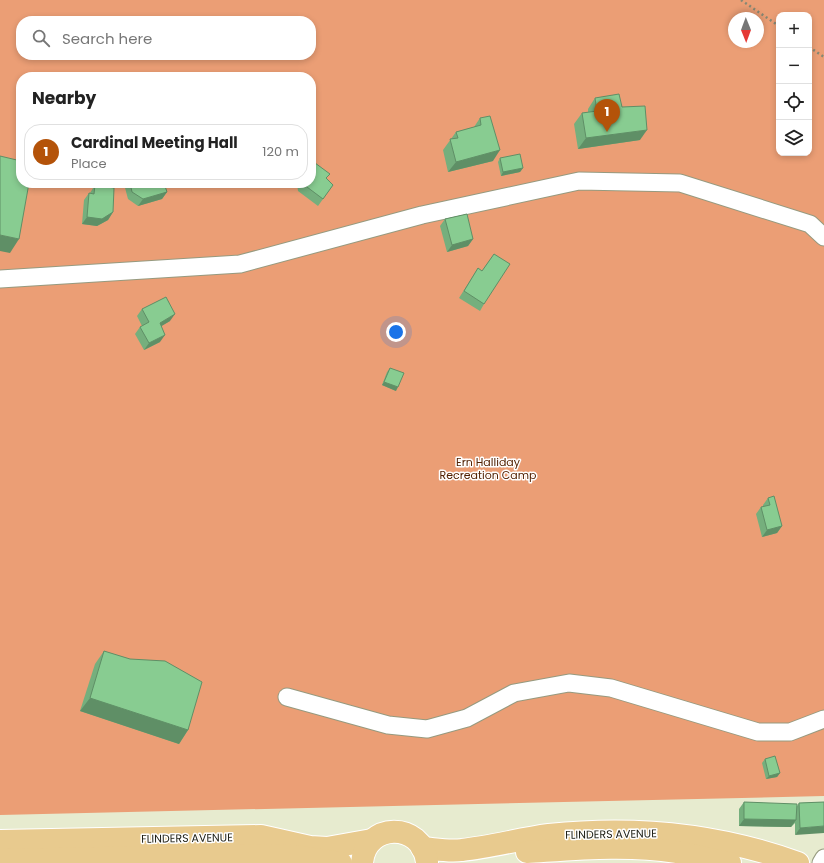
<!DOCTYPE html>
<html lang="en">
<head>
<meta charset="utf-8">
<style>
  body { margin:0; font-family:Poppins,sans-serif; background:#f2f2f2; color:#222 }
  .controls { position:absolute; right:12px; top:12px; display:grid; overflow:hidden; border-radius:8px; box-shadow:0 2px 6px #0003 }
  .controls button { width:36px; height:36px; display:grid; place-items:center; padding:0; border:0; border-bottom:1px solid #e0e0e0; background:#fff; color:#222; font:20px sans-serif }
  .compass { position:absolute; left:728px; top:12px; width:36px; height:36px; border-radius:50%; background:#fff; box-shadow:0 2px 6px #0003; rotate:179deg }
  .you { position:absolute; left:396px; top:332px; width:14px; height:14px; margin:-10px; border:3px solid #fff; border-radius:50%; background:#1a73e8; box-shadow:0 0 0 6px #1a73e833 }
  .badge { display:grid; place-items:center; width:26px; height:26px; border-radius:50%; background:#b45309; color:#fff; font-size:13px; font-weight:700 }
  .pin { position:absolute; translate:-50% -33px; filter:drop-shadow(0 1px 2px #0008) }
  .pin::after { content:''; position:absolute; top:21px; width:14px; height:12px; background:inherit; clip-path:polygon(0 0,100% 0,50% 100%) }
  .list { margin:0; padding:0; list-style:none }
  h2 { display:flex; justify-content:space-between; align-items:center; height:52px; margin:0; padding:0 16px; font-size:17px }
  h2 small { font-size:13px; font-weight:400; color:#767676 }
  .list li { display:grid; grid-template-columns:26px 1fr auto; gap:12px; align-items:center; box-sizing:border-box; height:56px; margin:0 8px 8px; padding:0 8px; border:1px solid #e0e0e0; border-radius:16px }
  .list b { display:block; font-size:15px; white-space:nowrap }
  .list p { margin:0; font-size:13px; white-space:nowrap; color:#767676 }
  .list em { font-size:13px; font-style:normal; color:#767676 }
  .icon { flex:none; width:22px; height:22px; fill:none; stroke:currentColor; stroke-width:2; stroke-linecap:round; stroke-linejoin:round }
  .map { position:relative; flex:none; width:824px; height:863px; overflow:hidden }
  .search { position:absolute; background:#fff; box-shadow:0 2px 6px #0003; left:16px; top:16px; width:300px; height:44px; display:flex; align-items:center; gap:10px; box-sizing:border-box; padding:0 14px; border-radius:16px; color:#767676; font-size:15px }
  .panel { position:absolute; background:#fff; box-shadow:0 2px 6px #0003; left:16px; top:72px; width:300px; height:116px; border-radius:16px }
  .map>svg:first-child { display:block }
</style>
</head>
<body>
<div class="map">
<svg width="824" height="863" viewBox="0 0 824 863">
  <rect width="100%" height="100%" fill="#e7ebcf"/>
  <path fill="#eb9e75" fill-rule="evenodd" d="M0,0H824V796L0,815ZM779,15H809V153H779ZM734,18H758V42H734ZM21,21H311V55H21ZM21,77H311V183H21Z"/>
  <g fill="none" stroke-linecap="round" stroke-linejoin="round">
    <g stroke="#969a7f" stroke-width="19">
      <g id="minor">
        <path d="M0,279L240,264L422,215L579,181L680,183L810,224L824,237"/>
        <path d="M287,697L388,725L427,729L467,718L514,693L569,683L611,688L758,732H790L824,719"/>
        <path d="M821,863L824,858"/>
      </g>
    </g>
    <g stroke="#fff" stroke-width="24">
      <g id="major">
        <path d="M0,841L261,836L310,847L327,848L372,840"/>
        <path d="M422,848C435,849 449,852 462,850C491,847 519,839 549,835C633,826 718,834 798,863"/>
        <path d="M527,852C576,849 627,844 676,852C694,855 712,859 730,863"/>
        <path d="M0,860L255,855L293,856L341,863"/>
        <path d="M362,863C365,822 422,821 427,862"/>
      </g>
    </g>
    <g stroke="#858874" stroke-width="2.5" stroke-dasharray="2 3" stroke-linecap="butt">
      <path d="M741,0L779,26"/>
      <path d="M809,47L824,57"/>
    </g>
    <use href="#minor" stroke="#fff" stroke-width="17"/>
    <use href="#major" stroke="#e8ca8e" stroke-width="22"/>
  </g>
  <g fill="#75af7d">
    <path d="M595,98L622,107L640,140L578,149L574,124L582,113L588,112V109Z"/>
    <path d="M480,118L493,161L448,172L443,150L456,132L474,127Z"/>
    <path d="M500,158L523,168L520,172L501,176L498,162Z"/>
    <path d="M327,179L333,185L318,206L298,191L297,183H311Z"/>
    <path d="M124,183H164L167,192L162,199L138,206L128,199L124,184Z"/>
    <path d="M95,185L113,212L108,220L97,226L82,224L84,200L89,193H90Z"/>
    <path d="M445,219L473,239L468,246L447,252L440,226Z"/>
    <path d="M494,254L484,304L480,311L459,298L478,268L482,271Z"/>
    <path d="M142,309L170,321L161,326L160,342L144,350L135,334L140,327L142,326L137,316Z"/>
    <path d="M390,368L396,391L382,385L387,372Z"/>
    <path d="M768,498L782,526L777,533L762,537L756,514L761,507H763V505Z"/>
    <path d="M104,651L188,730L179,744L80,711L95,664Z"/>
    <path d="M765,759L780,773L777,777L766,779L762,763Z"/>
    <path d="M744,802L797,806L799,803L824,802L795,835V823L791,827L739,826V809Z"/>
  </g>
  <g fill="#5f8f66">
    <path d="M647,130L640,140L578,149L586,138Z"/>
    <path d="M500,150L493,161L448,172L456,162Z"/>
    <path d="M523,168L520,172L501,176L503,172Z"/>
    <path d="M167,192L162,199L138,206L143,199Z"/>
    <path d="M113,212L108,220L97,226L82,224L87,217Z"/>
    <path d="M0,235L19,239L10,253L0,251Z"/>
    <path d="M473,239L468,246L447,252L452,245Z"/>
    <path d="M175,314L170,321L155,330L160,323Z"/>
    <path d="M165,335L160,342L144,350L149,343Z"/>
    <path d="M384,382L398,387L396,391L382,385Z"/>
    <path d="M782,526L777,533L762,537L767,530Z"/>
    <path d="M90,698L188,730L179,744L80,711Z"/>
    <path d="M780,773L777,777L766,779L769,776Z"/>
    <path d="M744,819L796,820L791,827L739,826Z"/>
    <path d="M824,826V833L795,835L800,828Z"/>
  </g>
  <g fill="#88cc91" stroke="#5f8f66">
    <path d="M619,94L622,107L645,106L647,130L586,138L582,113L597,111L595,98Z"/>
    <path d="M490,116L500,150L456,162L450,139L458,138L456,132L481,125L480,118Z"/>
    <path d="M520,154L523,168L503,172L500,158Z"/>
    <path d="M0,156L21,161V183H29L19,239L0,235Z"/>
    <path d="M311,160L330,174L326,178L333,185L323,199L303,184V183H311Z"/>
    <path d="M130,183H164L167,192L143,199L132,192Z"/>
    <path d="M95,185L114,188L113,212L102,219L87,217L89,193L94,194Z"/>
    <path d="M467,214L473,239L452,245L445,219Z"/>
    <path d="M494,254L510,264L484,304L464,291L478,268L482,271Z"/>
    <path d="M166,297L175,314L160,323L165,335L149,343L140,327L149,322L142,309Z"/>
    <path d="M390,368L404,373L398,387L384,382Z"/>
    <path d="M774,496L782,526L767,530L761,507L770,505L768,498Z"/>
    <path d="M104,651L130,659L165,661L202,682L188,730L90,698Z"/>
    <path d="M775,756L780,773L769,776L765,759Z"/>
    <path d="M744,802L797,804L796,820L744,819Z"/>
    <path d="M824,802V826L800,828L799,803Z"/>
  </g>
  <g text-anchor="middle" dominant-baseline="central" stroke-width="3" stroke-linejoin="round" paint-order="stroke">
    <g font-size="11" fill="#532203" stroke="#fff">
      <text x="488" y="462">Ern Halliday<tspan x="488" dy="13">Recreation Camp</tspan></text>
    </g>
    <g font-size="11" fill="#1c1d13" stroke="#fff">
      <text transform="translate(611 834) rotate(-1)">FLINDERS AVENUE</text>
      <text transform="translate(187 838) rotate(-1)">FLINDERS AVENUE</text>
    </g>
  </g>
</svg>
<div class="controls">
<button>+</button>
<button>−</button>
<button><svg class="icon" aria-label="locate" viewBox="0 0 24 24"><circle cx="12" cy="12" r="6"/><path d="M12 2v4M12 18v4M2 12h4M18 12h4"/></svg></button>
<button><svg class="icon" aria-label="layers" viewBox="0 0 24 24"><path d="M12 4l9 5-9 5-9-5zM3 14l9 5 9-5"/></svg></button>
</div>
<svg class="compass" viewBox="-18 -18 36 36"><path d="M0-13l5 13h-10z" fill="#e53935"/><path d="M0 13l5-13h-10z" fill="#767676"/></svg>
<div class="you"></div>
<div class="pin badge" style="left:607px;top:132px">1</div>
<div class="search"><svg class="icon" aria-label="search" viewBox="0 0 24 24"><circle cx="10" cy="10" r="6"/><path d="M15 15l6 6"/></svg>Search here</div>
<section class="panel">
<h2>Nearby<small></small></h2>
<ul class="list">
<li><span class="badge">1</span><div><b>Cardinal Meeting Hall</b><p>Place</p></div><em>120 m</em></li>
</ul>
</section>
</div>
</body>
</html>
